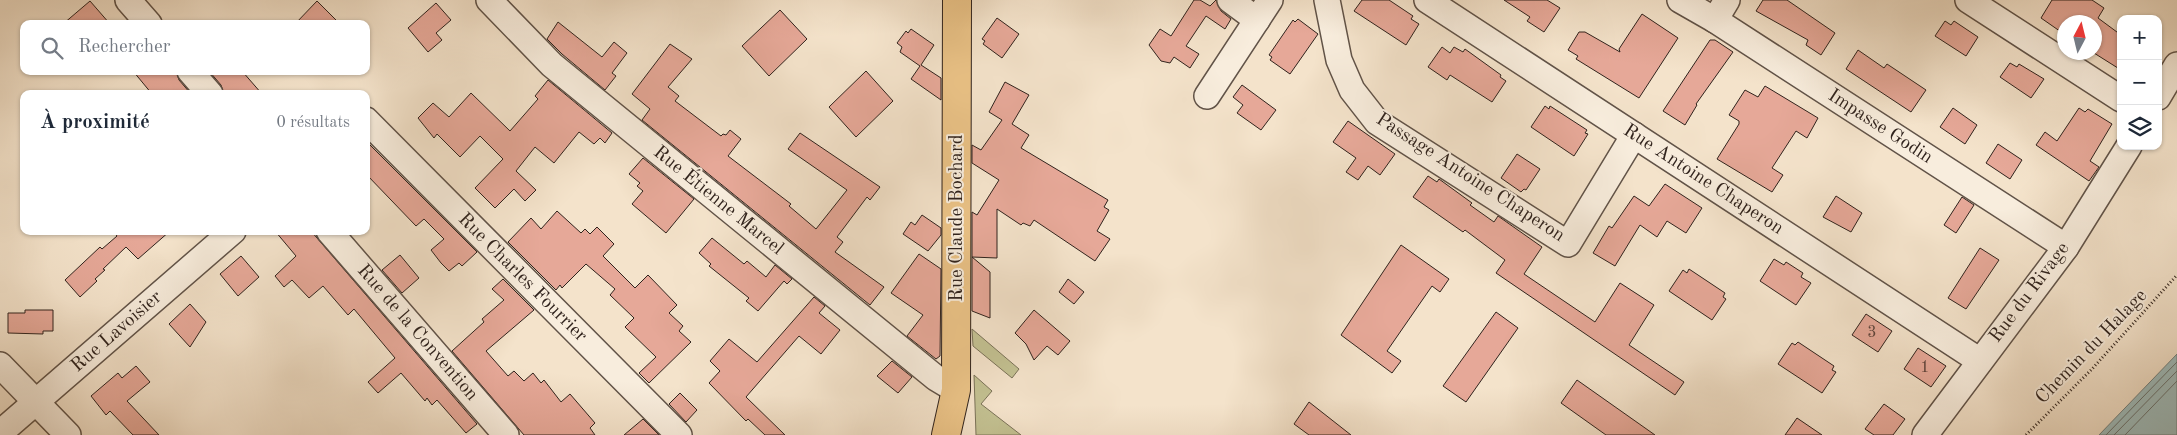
<!DOCTYPE html>
<html lang="fr">
<head>
<meta charset="utf-8">
<style>
  body { margin:0; font-family:"Old Standard TT",serif; background:#f6f6f7; color:#1f2937 }
  .controls { position:absolute; right:15px; top:15px; display:grid; overflow:hidden; border-radius:10px; box-shadow:0 1px 4px #0004 }
  .controls button { width:45px; height:45px; display:grid; place-items:center; padding:0; border:0; border-bottom:1px solid #e0e1e3; background:#fff; color:#1f2937; font:25px sans-serif }
  .compass { position:absolute; left:2057px; top:15px; width:45px; height:45px; border-radius:50%; background:#fff; box-shadow:0 1px 4px #0004; rotate:7deg }
  .list { margin:0; padding:0; list-style:none }
  h2 { display:flex; justify-content:space-between; align-items:center; height:65px; margin:0; padding:0 20px; font-size:21px }
  h2 small { font-size:16px; font-weight:400; color:#747a83 }
  .icon { flex:none; width:28px; height:28px; fill:none; stroke:currentColor; stroke-width:2; stroke-linecap:round; stroke-linejoin:round }
  .map { position:relative; flex:none; width:2177px; height:435px; overflow:hidden }
  .search { position:absolute; background:#fff; box-shadow:0 1px 4px #0004; left:20px; top:20px; width:350px; height:55px; display:flex; align-items:center; gap:12px; box-sizing:border-box; padding:0 18px; border-radius:10px; color:#747a83; font-size:19px }
  .panel { position:absolute; background:#fff; box-shadow:0 1px 4px #0004; left:20px; top:90px; width:350px; height:145px; border-radius:10px }
  .map>svg:first-child { display:block }
</style>
</head>
<body>
<div class="map">
<svg width="2177" height="435" viewBox="0 0 2177 435">
  <rect width="100%" height="100%" fill="#f4e3cb"/>
  <filter id="stains"><feTurbulence type="fractalNoise" baseFrequency=".004" numOctaves="4"/><feColorMatrix values="0 0 0 0 .2 0 0 0 0 .09 0 0 0 0 .02 0 0 0 .5 -.17"/></filter>
  <radialGradient id="worn" r=".72"><stop offset=".6" stop-color="#630" stop-opacity="0"/><stop offset="1" stop-color="#630" stop-opacity=".3"/></radialGradient>
  <g fill="#c3c192" stroke="#7a7258">
    <path d="M972,329L1019,369L1012,378L973,346Z"/>
    <path d="M974,375L992,391L981,404L1021,435H976Z"/>
  </g>
  <path fill="#9ebdbe" stroke="#727f7e" d="M2177,354V435H2099Z"/>
  <g fill="none" stroke-linecap="round" stroke-linejoin="round">
    <g stroke="#67706e" stroke-width="1">
      <path d="M2106,435L2177,362"/>
      <path d="M2114,435L2177,371"/>
      <path d="M2125,435L2177,381"/>
    </g>
  </g>
  <g fill="#e6a898" stroke="#30231d">
    <path d="M1194,0H1200L1210,6L1216,0L1221,11L1231,19L1225,29L1206,16L1186,46L1199,54L1190,68L1174,57L1170,63L1161,61L1149,45L1160,29L1171,36Z"/>
    <path d="M1362,0H1389L1413,16L1411,19L1419,24L1406,45L1354,11Z"/>
    <path d="M1504,0H1547L1560,8L1544,32L1527,21L1530,17Z"/>
    <path d="M1763,0H1787L1835,33L1821,55L1806,45L1808,40L1756,11Z"/>
    <path d="M2052,0H2092L2104,8L2098,18L2121,35V70L2094,53V22H2064V34L2041,18Z"/>
    <path d="M90,1L110,24H63Z"/>
    <path d="M317,1L340,24H295Z"/>
    <path d="M436,3L451,20L436,33L442,40L428,52L408,28Z"/>
    <path d="M780,10L807,39L769,76L742,46Z"/>
    <path d="M1642,14L1678,38L1639,98L1576,59L1578,56L1568,50L1579,32H1585L1620,52L1619,49Z"/>
    <path d="M997,18L1019,34L1002,58L983,44L985,41L982,39Z"/>
    <path d="M1298,19L1318,34L1290,74L1270,60L1272,57L1269,55L1293,20L1295,22Z"/>
    <path d="M1945,21L1951,25L1954,21L1978,37L1966,56L1935,36Z"/>
    <path d="M558,22L602,57L614,42L627,53L612,73L616,76L605,90L562,54L547,39Z"/>
    <path d="M911,29L934,45L921,65L941,78V100L911,79L920,66L900,52L902,47L897,43L906,31L908,33Z"/>
    <path d="M1710,40H1715L1733,52L1696,104L1697,105L1685,125L1663,111Z"/>
    <path d="M670,44L692,59L668,87L679,96L675,101L721,136L723,134L726,135L730,130L741,139L728,156L791,204L789,206L816,229L847,190L788,149L800,133L880,187L870,200L867,197L837,237L843,242L835,252L884,287L870,305L642,120L650,109L632,94Z"/>
    <path d="M1442,47L1450,53L1454,47L1463,52L1465,49L1501,75L1500,77L1506,81L1492,102L1450,75L1447,80L1428,67Z"/>
    <path d="M1858,50L1884,68L1887,64L1926,90L1911,112L1846,69Z"/>
    <path d="M2010,63L2017,67L2019,64L2044,79L2031,98L2000,77Z"/>
    <path d="M133,71H176L179,80L191,94H152Z"/>
    <path d="M209,71H242L262,94H224L221,85Z"/>
    <path d="M866,71L893,101L856,137L829,107Z"/>
    <path d="M548,80L612,133L605,143L600,138L594,144L579,132L554,163L535,147L516,171L536,190L525,201L514,189L495,208L475,188L503,159L480,136L460,157L437,134L434,138L418,118L433,103L449,117L471,93L510,131L538,99L535,96Z"/>
    <path d="M1005,82L1029,95L1012,124L1029,135L1021,148L1108,200L1104,207L1109,210L1097,231L1110,239L1095,261L1034,220L1030,226L1023,223L1021,225L997,209V258L972,257L990,272V318L972,311V212L977,215L999,180L972,163V145L981,150L1002,120L989,112Z"/>
    <path d="M1242,85L1276,110L1261,130L1237,113L1243,105L1233,97Z"/>
    <path d="M1765,86L1818,118L1807,138L1796,131L1772,168L1783,175L1772,192L1717,159L1739,124V121L1729,115L1745,90L1758,97Z"/>
    <path d="M1545,106L1549,109L1550,106L1587,130L1585,133L1588,134L1574,156L1531,127Z"/>
    <path d="M1953,108L1977,125L1965,144L1940,127Z"/>
    <path d="M2079,108L2085,112L2088,109L2112,124L2090,161L2099,167L2089,181L2036,145L2045,132L2057,141Z"/>
    <path d="M1348,121L1395,154L1380,175L1368,166L1358,180L1346,172L1356,158L1333,142Z"/>
    <path d="M366,141L477,252L462,266L459,263L449,271L441,263L431,250L444,239L424,219L416,226L366,174Z"/>
    <path d="M1998,144L2022,160L2010,179L1986,163Z"/>
    <path d="M1517,154L1540,169L1526,190L1524,189L1521,192L1501,178Z"/>
    <path d="M643,158L694,199L666,233L632,204L643,191L637,186L640,183L629,174Z"/>
    <path d="M1428,176L1437,182L1439,179L1472,203L1470,205L1494,222L1498,216L1542,247L1524,274L1595,322L1620,283L1654,305L1629,345L1684,382L1675,395L1496,273L1505,260L1465,230L1463,232L1413,197Z"/>
    <path d="M1665,184L1702,208L1686,233L1667,221L1657,237L1640,225L1615,266L1593,253L1609,226L1612,228L1634,196L1649,206Z"/>
    <path d="M1836,196L1862,213L1851,232L1823,217Z"/>
    <path d="M1962,197L1974,205L1956,233L1944,225Z"/>
    <path d="M557,211L581,233L585,229L590,234L597,227L614,244L603,256L635,288L648,275L677,305L669,313L683,326L679,331L691,342L649,383L639,373L656,357L625,327L634,318L610,295L615,289L586,264L562,288L560,285L556,290L508,242L531,218L541,229Z"/>
    <path d="M922,215L941,228V235L928,251L903,234L911,222L915,225Z"/>
    <path d="M113,231H170L138,259L126,247L103,269L105,270L95,279L97,281L80,297L65,280L100,247L102,249L117,236Z"/>
    <path d="M275,231H311L477,424L466,433L437,400L432,405L427,398L425,401L401,373L378,393L368,382L395,358L354,309L348,315L323,286L309,298L292,280L284,287L275,276L296,256Z"/>
    <path d="M712,238L744,264L747,261L766,277L775,265L792,279L787,284L784,281L758,311L746,301L749,298L709,266L711,264L699,253Z"/>
    <path d="M1401,245L1449,279L1440,292L1432,286L1387,351L1401,361L1392,373L1341,335Z"/>
    <path d="M1980,248L1999,260L1966,309L1948,298Z"/>
    <path d="M919,254L941,269L940,356L936,359L907,336L923,315L891,293Z"/>
    <path d="M400,255L419,278L402,293L382,270Z"/>
    <path d="M241,256L259,277L238,296L220,274Z"/>
    <path d="M1774,259L1784,265L1786,262L1803,273L1801,277L1811,283L1796,305L1760,281Z"/>
    <path d="M1689,269L1725,293L1723,297L1726,299L1712,320L1669,291L1683,270L1687,273Z"/>
    <path d="M503,279L534,310L486,351L508,376L514,371L524,381L533,373L541,383L544,380L561,402L570,394L595,423L590,428L595,435H524L452,351L484,322L482,319L504,300L492,289Z"/>
    <path d="M1068,279L1084,292L1074,304L1059,292Z"/>
    <path d="M814,297L825,306L819,313L840,330L821,354L799,336L746,397L785,435H765L748,419L746,421L709,383L720,371L710,361L729,339L757,362Z"/>
    <path d="M190,304L206,322L190,347L169,324Z"/>
    <path d="M25,310H53V331H43V334L8,333V313H25Z"/>
    <path d="M1034,310L1070,341L1058,355L1047,346L1034,360L1026,344L1015,333Z"/>
    <path d="M1496,312L1518,328L1466,402L1443,386Z"/>
    <path d="M1866,314L1892,331L1878,352L1852,335Z"/>
    <path d="M1798,342L1834,366L1832,370L1836,372L1822,393L1778,364L1792,343L1795,345Z"/>
    <path d="M1918,348L1946,366L1931,387L1904,369Z"/>
    <path d="M892,361L912,377L898,393L877,376Z"/>
    <path d="M136,366L150,382L127,401L159,435H133L110,411L106,415L91,396L118,373L122,378Z"/>
    <path d="M1577,380L1655,435H1606L1561,403Z"/>
    <path d="M680,393L697,410L686,422L669,404Z"/>
    <path d="M1309,402L1351,435H1309L1294,424Z"/>
    <path d="M1884,404L1905,419L1893,435H1874L1865,429Z"/>
    <path d="M1797,418L1822,435H1785Z"/>
    <path d="M643,419L659,435H624Z"/>
  </g>
  <g fill="none" stroke-linecap="round" stroke-linejoin="round">
    <g stroke="#615348" stroke-width="28">
      <g id="minor">
        <path d="M128,0L149,24"/>
        <path d="M489,0L552,65L936,378L956,390"/>
        <path d="M1230,0L1257,20"/>
        <path d="M1327,0L1339,60L1352,90L1377,122L1568,244L1634,135"/>
        <path d="M1427,0L1980,361"/>
        <path d="M1680,0L1715,20"/>
        <path d="M1727,0L1715,20L2066,247"/>
        <path d="M1968,0L2121,99"/>
        <path d="M190,71L210,94"/>
        <path d="M1207,96L1270,0"/>
        <path d="M2158,97L2177,65"/>
        <path d="M366,120L679,435"/>
        <path d="M329,231L506,435"/>
        <path d="M0,365L68,435"/>
        <path d="M0,433L233,231"/>
        <path d="M1925,435L2066,247L2129,146"/>
      </g>
    </g>
    <g stroke="#30231d" stroke-width="30">
      <path id="major" d="M946,435L956,390L957,0"/>
    </g>
    <path stroke="#30231d" stroke-width="3" stroke-dasharray="1 2.5" stroke-linecap="butt" d="M2026,435L2092,369L2177,275"/>
    <use href="#minor" stroke="#f8eddd" stroke-width="25"/>
    <use href="#major" stroke="#eac286" stroke-width="28"/>
  </g>
  <g text-anchor="middle" dominant-baseline="central" stroke-width="4" stroke-linejoin="round" paint-order="stroke">
    <g font-size="16" fill="#5e443c">
      <text x="1872" y="333">3</text>
      <text x="1925" y="368">1</text>
    </g>
    <g font-size="19" fill="#30231d" stroke="#f8eddd">
      <text transform="translate(1880 127) rotate(33)">Impasse Godin</text>
      <text transform="translate(1470 178) rotate(33)">Passage Antoine Chaperon</text>
      <text transform="translate(1703 180) rotate(33)">Rue Antoine Chaperon</text>
      <text transform="translate(718 201) rotate(39)">Rue Étienne Marcel</text>
      <text transform="translate(957 218) rotate(-90)">Rue Claude Bochard</text>
      <text transform="translate(522 278) rotate(45)">Rue Charles Fourrier</text>
      <text transform="translate(2030 293) rotate(-53)">Rue du Rivage</text>
      <text transform="translate(117 332) rotate(-41)">Rue Lavoisier</text>
      <text transform="translate(417 333) rotate(49)">Rue de la Convention</text>
      <text transform="translate(2092 347) rotate(-46)">Chemin du Halage</text>
    </g>
  </g>
  <rect width="100%" height="100%" filter="url(#stains)"/>
  <rect width="100%" height="100%" fill="url(#worn)"/>
</svg>
<div class="controls">
<button>+</button>
<button>−</button>
<button><svg class="icon" aria-label="layers" viewBox="0 0 24 24"><path d="M12 4l9 5-9 5-9-5zM3 14l9 5 9-5"/></svg></button>
</div>
<svg class="compass" viewBox="-18 -18 36 36"><path d="M0-13l5 13h-10z" fill="#e53935"/><path d="M0 13l5-13h-10z" fill="#747a83"/></svg>
<div class="search"><svg class="icon" aria-label="search" viewBox="0 0 24 24"><circle cx="10" cy="10" r="6"/><path d="M15 15l6 6"/></svg>Rechercher</div>
<section class="panel">
<h2>À proximité<small>0 résultats</small></h2>
<ul class="list">
</ul>
</section>
</div>
</body>
</html>
